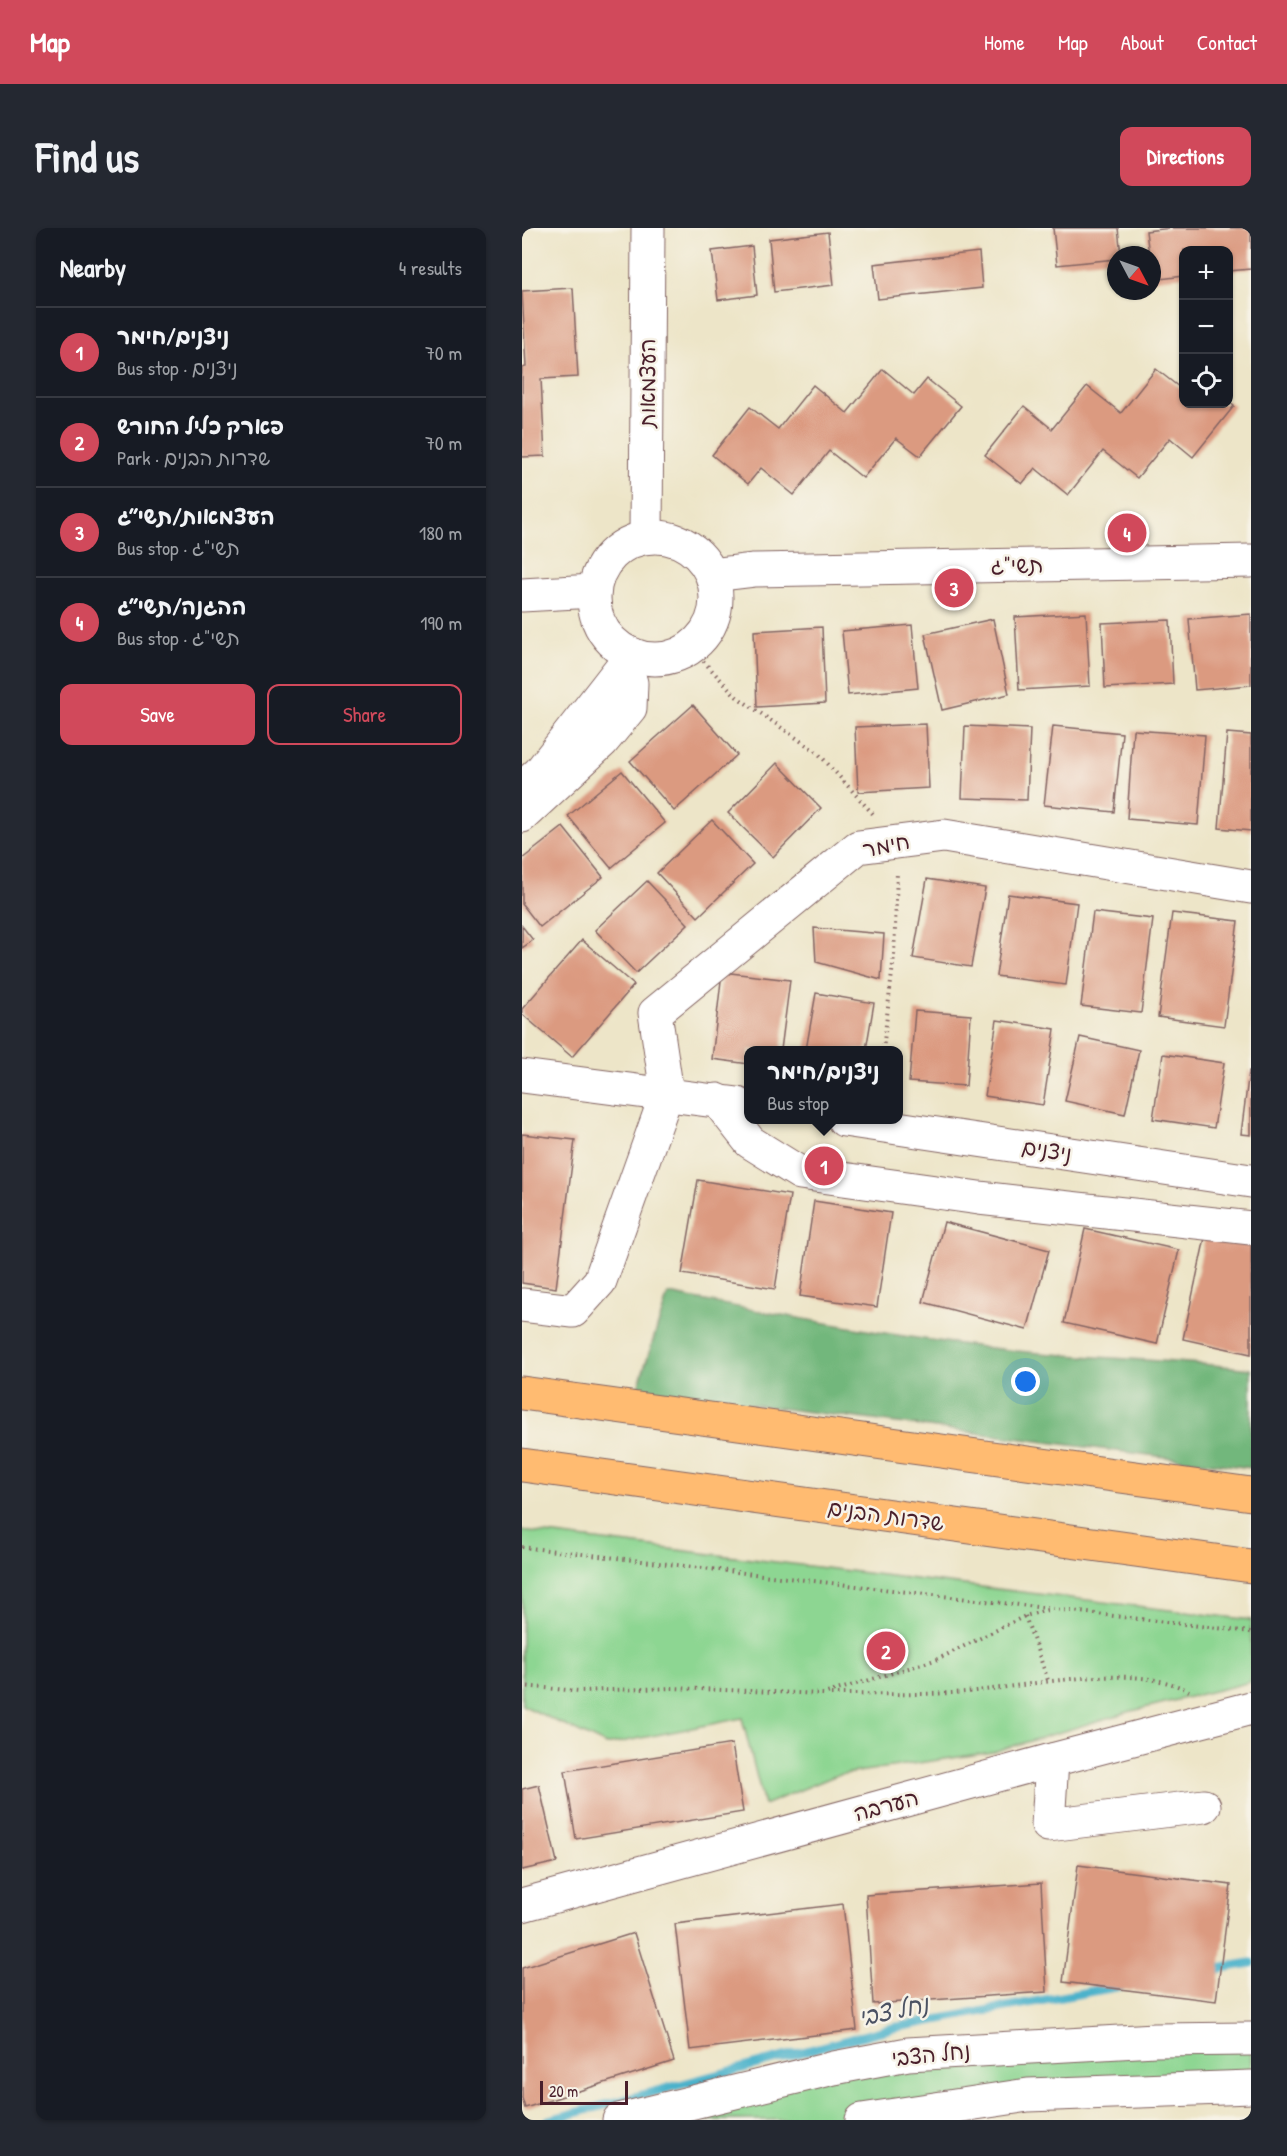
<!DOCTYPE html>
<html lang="en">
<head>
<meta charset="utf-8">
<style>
  body { margin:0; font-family:"Patrick Hand","Playpen Sans Hebrew",sans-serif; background:#242831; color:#f1f3f6 }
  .controls { position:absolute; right:18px; top:18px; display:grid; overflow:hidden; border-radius:12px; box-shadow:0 2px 4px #0004 }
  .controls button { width:54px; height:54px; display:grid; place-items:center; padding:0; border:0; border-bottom:2px solid #363941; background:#171b24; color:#f1f3f6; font:30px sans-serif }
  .compass { position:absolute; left:585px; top:18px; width:54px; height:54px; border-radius:50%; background:#171b24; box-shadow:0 2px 4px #0004; rotate:131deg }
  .scale { position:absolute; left:18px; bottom:15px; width:88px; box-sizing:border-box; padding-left:6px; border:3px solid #4a1f2b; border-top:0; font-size:16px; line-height:21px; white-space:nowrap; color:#4a1f2b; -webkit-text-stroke:4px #f7f3e8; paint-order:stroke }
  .you { position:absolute; left:504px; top:1154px; width:21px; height:21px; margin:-15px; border:4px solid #fff; border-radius:50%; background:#1a73e8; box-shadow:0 0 0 9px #1a73e833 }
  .badge { display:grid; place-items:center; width:39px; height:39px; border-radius:50%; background:#d1495b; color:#fff; font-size:20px; font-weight:700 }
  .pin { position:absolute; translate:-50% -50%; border:3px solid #fff; box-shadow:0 2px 6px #0006 }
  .popup { position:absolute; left:222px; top:818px; width:159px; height:78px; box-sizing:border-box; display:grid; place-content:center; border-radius:12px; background:#171b24; filter:drop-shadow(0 2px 4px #0005); font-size:20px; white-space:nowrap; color:#9ea1a6 }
  .popup b { font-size:22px; color:#f1f3f6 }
  .popup::after { content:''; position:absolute; left:50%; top:100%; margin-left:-12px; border:12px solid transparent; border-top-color:#171b24 }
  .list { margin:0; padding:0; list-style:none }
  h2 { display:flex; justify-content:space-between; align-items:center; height:78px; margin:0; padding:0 24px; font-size:26px }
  h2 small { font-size:20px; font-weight:400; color:#9ea1a6 }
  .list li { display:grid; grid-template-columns:39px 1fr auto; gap:18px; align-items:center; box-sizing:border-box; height:90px; padding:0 24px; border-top:2px solid #363941 }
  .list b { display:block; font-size:22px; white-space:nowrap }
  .list p { margin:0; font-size:20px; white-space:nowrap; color:#9ea1a6 }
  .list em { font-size:20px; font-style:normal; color:#9ea1a6 }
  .actions { display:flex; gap:12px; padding:18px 24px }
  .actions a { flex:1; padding:14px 0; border:2px solid #d1495b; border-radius:12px; text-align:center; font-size:21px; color:#d1495b }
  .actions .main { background:#d1495b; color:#fff }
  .icon { flex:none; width:33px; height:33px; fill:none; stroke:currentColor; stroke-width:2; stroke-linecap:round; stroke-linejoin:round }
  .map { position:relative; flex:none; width:729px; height:1892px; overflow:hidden; border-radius:12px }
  header { display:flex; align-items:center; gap:36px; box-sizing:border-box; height:84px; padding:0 30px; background:#d1495b; color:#fff }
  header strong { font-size:28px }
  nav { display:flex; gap:33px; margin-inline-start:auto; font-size:21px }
  .intro { display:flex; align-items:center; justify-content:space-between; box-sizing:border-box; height:144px; padding:0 36px }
  h1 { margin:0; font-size:42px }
  .button { padding:15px 27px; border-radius:12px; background:#d1495b; color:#fff; font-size:21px; font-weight:700 }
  main { display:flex; gap:36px; padding:0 36px }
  aside { flex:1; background:#171b24; border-radius:12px; box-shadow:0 2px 4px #0004 }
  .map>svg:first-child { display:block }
</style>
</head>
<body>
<header>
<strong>Map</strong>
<nav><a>Home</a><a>Map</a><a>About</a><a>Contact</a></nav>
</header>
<div class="intro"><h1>Find us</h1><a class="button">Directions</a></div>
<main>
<aside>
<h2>Nearby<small>4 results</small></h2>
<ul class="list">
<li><span class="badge">1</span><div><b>ניצנים/חימר</b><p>Bus stop · ניצנים</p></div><em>70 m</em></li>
<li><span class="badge">2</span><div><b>פארק כליל החורש</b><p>Park · שדרות הבנים</p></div><em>70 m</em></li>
<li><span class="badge">3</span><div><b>העצמאות/תשי״ג</b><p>Bus stop · תשי&quot;ג</p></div><em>180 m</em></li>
<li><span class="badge">4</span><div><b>ההגנה/תשי״ג</b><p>Bus stop · תשי&quot;ג</p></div><em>190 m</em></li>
</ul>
<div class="actions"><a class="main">Save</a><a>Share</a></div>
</aside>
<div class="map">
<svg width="729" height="1892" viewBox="0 0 729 1892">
  <rect width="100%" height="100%" fill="#f7f3e8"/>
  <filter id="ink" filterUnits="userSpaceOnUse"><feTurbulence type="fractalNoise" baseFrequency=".0167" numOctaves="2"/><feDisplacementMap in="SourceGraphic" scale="12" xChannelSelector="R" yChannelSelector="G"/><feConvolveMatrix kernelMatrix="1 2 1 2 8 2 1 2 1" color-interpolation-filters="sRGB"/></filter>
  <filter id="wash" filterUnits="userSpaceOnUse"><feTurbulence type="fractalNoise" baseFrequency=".008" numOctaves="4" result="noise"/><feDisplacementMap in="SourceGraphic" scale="24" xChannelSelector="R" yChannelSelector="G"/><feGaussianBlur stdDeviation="1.35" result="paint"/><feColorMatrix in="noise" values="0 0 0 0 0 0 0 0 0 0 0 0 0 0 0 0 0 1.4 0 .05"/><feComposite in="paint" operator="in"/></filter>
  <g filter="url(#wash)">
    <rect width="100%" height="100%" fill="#ede5c8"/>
    <g fill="#8dd692" stroke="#6c7a5e" stroke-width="1.5">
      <path d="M0,1303L729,1392V1454L606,1484L471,1524L315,1547L242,1577L220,1490L84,1517L0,1477Z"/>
      <path d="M729,1813V1855L438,1871L319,1892H111L306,1845Z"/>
    </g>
    <path fill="#72b77c" stroke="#5e6b54" stroke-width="1.5" d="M146,1066C265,1088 385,1112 506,1124C580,1131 655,1132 729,1141V1240L115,1162Z"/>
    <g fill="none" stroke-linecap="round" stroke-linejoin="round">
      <g stroke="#4cb2cb" stroke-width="9">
        <path d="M687,1742L729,1735"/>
        <path d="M27,1892L370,1800L599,1758"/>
      </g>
    </g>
    <g id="blocks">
      <g fill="#db9a80">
        <path d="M531,0H596L599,27H594V31L535,37Z"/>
        <path d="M649,0H729V41L706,43V22H662V48L630,52V27H627L624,3Z"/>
        <path d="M306,4L312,57L252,64L247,11Z"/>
        <path d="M230,18L235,67L196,72L190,23Z"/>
        <path d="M457,24L460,60L356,71L352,36Z"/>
        <path d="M51,60L56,149L19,151L23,228L0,229V140L4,139L0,63Z"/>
        <path d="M361,141L392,167L405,151L439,178L398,228L374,210L341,250L307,223L272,267L239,240L226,256L190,227L228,179L256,201L291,157L325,185Z"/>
        <path d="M634,141L662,163V176H706V173L712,178L671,229L648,210L615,250L581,223L546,267L513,240L500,256L463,227L502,178L530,201L565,158L599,185Z"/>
        <path d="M564,385L568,458L497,462L493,389Z"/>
        <path d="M729,386V457L673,462L667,391Z"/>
        <path d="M471,391L487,466L420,482L403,406Z"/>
        <path d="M648,392L651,456L583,460L580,395Z"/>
        <path d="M390,397L396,460L326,467L320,403Z"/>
        <path d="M300,399L303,475L235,479L232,403Z"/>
        <path d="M171,477L215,527L152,583L108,533Z"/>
        <path d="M404,496L407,560L336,564L333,499Z"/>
        <path d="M443,498L508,501L505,572L440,570Z"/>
        <path d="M531,498L600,505L592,584L522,577Z"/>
        <path d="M611,502L683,507L676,597L605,591Z"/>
        <path d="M705,505L729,507V603L697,600Z"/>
        <path d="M255,535L299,580L251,629L206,585Z"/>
        <path d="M100,543L143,595L89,640L46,588Z"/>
        <path d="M190,592L231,636L176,689L135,645Z"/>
        <path d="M41,599L81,649L18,699L0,676V631Z"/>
        <path d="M405,651L463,660L449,739L391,730Z"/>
        <path d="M125,653L166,696L114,745L73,702Z"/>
        <path d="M486,666L555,675L544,757L474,748Z"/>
        <path d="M571,684L631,691L619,785L559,778Z"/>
        <path d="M650,685L716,693L702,798L636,789Z"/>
        <path d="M0,698L11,712L0,720Z"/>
        <path d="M292,700L362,706L359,752L294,734Z"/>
        <path d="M60,712L112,757L50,829L0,786V781Z"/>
        <path d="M200,744L268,752L259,822H227V836L190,831Z"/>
        <path d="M294,765L352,775L344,822H284Z"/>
        <path d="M393,783L449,787L444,858L387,854Z"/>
        <path d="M475,792L533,801L521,877L463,868Z"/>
        <path d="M558,809L617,822L603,886L543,873Z"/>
        <path d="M641,826L702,835L692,900L631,891Z"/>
        <path d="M727,843H729V907L719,906Z"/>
        <path d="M0,906L53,912L34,1060L0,1055Z"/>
        <path d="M176,952L268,967L253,1061L160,1046Z"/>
        <path d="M292,973L369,985L355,1079L278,1068Z"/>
        <path d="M422,994L527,1022L505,1102L401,1074Z"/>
        <path d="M563,1001L657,1022L635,1116L542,1095Z"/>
        <path d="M684,1005L729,1014V1126L661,1111Z"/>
        <path d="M210,1516L221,1584L54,1611L43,1543Z"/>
        <path d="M17,1557L35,1634L0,1642V1561Z"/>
        <path d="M556,1637L709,1657L694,1773L541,1754Z"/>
        <path d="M519,1655L525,1764L351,1776L344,1667Z"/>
        <path d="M321,1676L335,1802L168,1822L153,1696Z"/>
        <path d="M112,1705L152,1833L3,1880L0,1870V1740Z"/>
      </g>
    </g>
  </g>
  <g filter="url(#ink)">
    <use href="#blocks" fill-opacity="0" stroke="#836462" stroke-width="1.5"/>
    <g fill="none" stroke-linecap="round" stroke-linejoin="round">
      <g stroke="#836462" stroke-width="35">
        <g id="minor">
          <path d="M124,309L126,0"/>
          <circle cx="133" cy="370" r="61"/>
          <path d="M190,347L232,342L729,333"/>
          <path d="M0,367L72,363"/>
          <path d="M0,560L18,544L110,426"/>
          <path d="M0,588L80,514L108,480L109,455L103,435"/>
          <path d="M0,848L216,876"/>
          <path d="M195,872L228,914L278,945L457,970L729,1000"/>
          <path d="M322,892L729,953"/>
          <path d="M0,1077L51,1083L78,1053L145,865L133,785L336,619L422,608L729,659"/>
          <path d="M530,1532L526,1597L682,1578"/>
          <path d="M0,1677L530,1532L729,1480"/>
          <path d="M97,1892L312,1840L386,1826L633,1812L729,1811"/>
          <path d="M340,1892L506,1867L729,1859"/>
        </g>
      </g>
      <g stroke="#836462" stroke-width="35">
        <g id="major">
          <path d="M0,1165L729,1266"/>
          <path d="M0,1237L729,1338"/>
        </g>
      </g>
      <g stroke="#836462" stroke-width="4" stroke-dasharray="1.5 4.5" stroke-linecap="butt">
        <path d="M169,420L215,469L296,525L351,586"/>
        <path d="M361,822L372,728L375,644"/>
        <path d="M0,1319L729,1404"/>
        <path d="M503,1388L527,1455"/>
        <path d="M0,1458L57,1463L152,1460L302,1466L416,1431L503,1388L529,1381"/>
        <path d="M309,1466C348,1466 388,1467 428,1465C497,1462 605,1431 667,1463"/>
      </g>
      <use href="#minor" stroke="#fff" stroke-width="33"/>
      <use href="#major" stroke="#ffbb71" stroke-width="33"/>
    </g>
  </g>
  <g text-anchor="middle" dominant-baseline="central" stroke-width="5" stroke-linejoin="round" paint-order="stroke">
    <g font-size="22" fill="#4a1f2b" stroke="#f7f3e8">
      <text transform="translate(125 155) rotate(-90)">העצמאות</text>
      <text transform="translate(495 337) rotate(-1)">תשי"ג</text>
      <text transform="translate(364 617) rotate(-11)">חימר</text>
      <text transform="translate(525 922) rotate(9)">ניצנים</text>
      <text transform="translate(364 1287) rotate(8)">שדרות הבנים</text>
      <text transform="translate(364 1577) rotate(-15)">הערבה</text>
      <text transform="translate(409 1826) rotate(-6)">נחל הצבי</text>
    </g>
    <g font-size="24" font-style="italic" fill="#4b5263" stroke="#f7f3e8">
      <text transform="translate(371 1782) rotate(-12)">נחל צבי</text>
    </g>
  </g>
</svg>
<div class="controls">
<button>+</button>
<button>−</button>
<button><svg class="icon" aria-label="locate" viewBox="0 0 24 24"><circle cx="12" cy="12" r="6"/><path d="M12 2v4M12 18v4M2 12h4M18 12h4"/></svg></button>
</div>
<svg class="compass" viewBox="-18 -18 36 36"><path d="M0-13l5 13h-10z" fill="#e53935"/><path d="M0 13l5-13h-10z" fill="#9ea1a6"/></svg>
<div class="scale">20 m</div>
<div class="you"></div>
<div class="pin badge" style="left:302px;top:938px">1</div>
<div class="popup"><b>ניצנים/חימר</b>Bus stop</div>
<div class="pin badge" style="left:364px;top:1423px">2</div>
<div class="pin badge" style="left:432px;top:360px">3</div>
<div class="pin badge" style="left:605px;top:305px">4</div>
</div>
</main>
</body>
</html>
